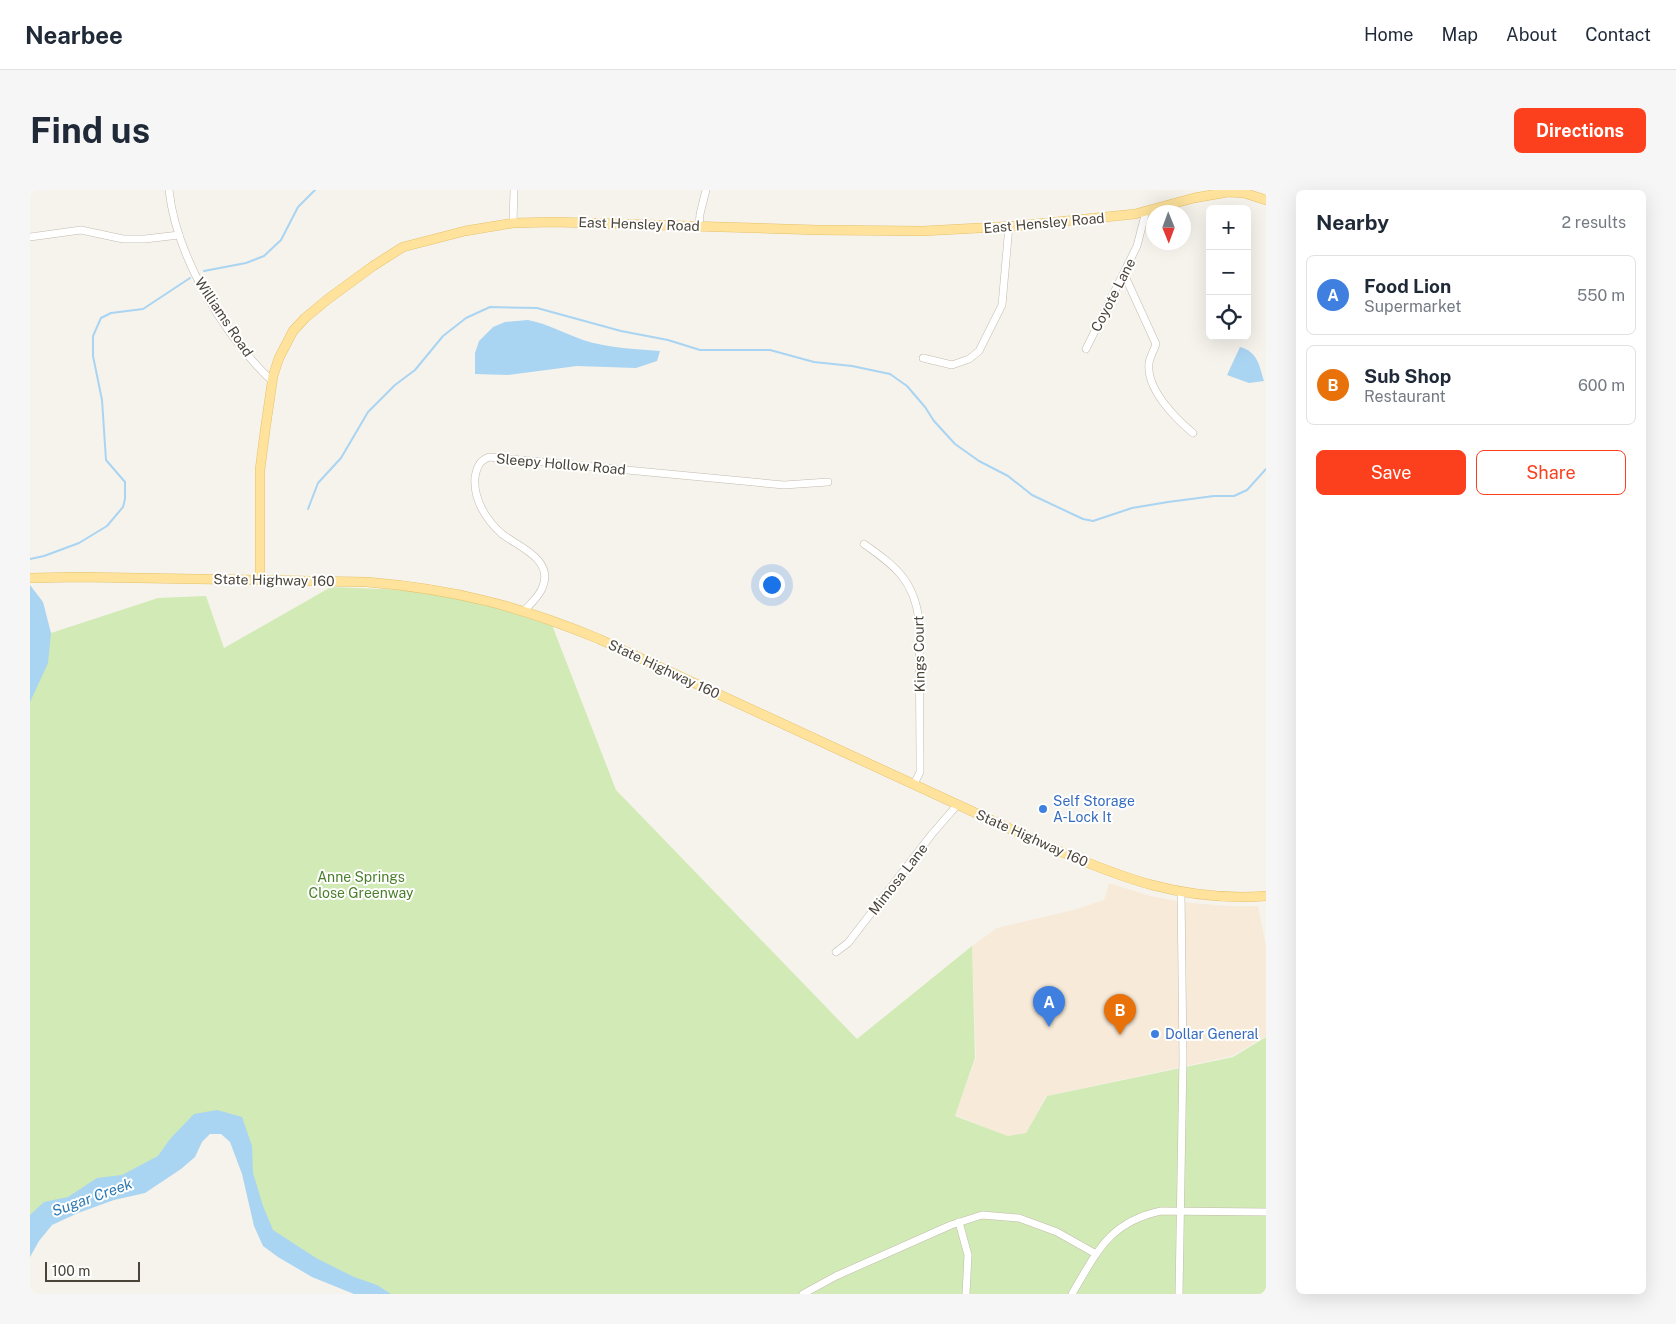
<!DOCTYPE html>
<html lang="en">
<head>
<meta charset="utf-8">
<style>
  body { margin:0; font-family:"Public Sans",sans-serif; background:#f6f6f7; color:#1f2937 }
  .controls { position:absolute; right:15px; top:15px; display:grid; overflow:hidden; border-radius:8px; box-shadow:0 5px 20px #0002 }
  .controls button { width:45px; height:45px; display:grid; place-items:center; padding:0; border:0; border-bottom:1px solid #e0e1e3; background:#fff; color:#1f2937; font:25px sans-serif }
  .compass { position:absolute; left:1116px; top:15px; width:45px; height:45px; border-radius:50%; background:#fff; box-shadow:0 5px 20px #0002; rotate:179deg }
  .scale { position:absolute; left:15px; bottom:12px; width:95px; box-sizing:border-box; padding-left:5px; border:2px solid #4b4439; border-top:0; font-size:14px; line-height:18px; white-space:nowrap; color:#4b4439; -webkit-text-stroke:4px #fff; paint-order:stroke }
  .you { position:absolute; left:741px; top:394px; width:18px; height:18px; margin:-12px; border:4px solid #fff; border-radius:50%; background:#1a73e8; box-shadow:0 0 0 8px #1a73e833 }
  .badge { display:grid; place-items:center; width:32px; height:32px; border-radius:50%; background:#fc3f1d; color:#fff; font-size:16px; font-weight:700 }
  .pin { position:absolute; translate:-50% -41px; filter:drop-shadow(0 1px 2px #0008) }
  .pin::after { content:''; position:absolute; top:26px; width:18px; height:15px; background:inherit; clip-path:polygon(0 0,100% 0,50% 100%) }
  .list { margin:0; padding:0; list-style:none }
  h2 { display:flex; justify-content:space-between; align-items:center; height:65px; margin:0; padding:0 20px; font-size:21px }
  h2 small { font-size:16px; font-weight:400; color:#747a83 }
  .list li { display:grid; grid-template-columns:32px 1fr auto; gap:15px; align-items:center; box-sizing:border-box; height:80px; margin:0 10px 10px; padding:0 10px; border:1px solid #e0e1e3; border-radius:8px }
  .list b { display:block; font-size:19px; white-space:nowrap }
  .list p { margin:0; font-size:16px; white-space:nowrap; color:#747a83 }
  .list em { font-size:16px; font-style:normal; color:#747a83 }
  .actions { display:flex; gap:10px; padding:15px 20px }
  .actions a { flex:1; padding:11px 0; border:1px solid #fc3f1d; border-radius:8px; text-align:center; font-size:18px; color:#fc3f1d }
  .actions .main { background:#fc3f1d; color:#fff }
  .icon { flex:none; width:28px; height:28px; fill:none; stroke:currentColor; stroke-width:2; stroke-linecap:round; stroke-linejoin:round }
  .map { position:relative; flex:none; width:1236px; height:1104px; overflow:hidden; border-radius:8px }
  header { display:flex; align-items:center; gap:30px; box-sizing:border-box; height:70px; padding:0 25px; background:#fff; border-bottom:1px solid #e0e1e3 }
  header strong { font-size:24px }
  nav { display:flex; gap:28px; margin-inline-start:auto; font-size:18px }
  .intro { display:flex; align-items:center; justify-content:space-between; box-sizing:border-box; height:120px; padding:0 30px }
  h1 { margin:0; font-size:35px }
  .button { padding:12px 22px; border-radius:8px; background:#fc3f1d; color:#fff; font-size:18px; font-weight:700 }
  main { display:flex; gap:30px; padding:0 30px }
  aside { flex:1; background:#fff; border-radius:8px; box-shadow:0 5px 20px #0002 }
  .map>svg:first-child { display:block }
</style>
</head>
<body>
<header>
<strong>Nearbee</strong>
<nav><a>Home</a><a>Map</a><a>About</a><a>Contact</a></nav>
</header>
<div class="intro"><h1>Find us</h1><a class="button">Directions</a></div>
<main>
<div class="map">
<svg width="1236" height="1104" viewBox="0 0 1236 1104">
  <rect width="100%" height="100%" fill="#f6f3ec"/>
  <path fill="#f7ead8" d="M1079,693L1120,706L1152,712L1196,716H1228L1236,756V846L1202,866L1016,906L996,943L978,946L925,925L946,868L942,756L967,738L1043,720L1074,710Z"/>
  <path fill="#d2eab5" d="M301,397L375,400L447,412L522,435L586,600L827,849L942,756L945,868L925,926L978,946L996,943L1017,906L1203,867L1236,847V1104H345L241,1050L218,967L183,933L0,1045V482L7,445L21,443L128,408L176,406L194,458Z"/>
  <g fill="#a9d4f2">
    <path d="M498,130C518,134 534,143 553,150C578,158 604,159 630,161L627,171L606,178L547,176L478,185L445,184V163L449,151L463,137L475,132Z"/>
    <path d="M1210,157C1228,162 1229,175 1234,191L1219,193L1197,185Z"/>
    <path d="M0,395L13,412L21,443L18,473L0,512Z"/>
    <path d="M187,920L212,927L222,956L223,983L233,1016L243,1040L286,1068L324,1087L347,1095L361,1104H324L282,1087L248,1067L233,1056L224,1036L212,984L200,952L191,944H180L172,952L165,967L151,979L115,1003L84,1010L48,1023L22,1035L9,1051L0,1067V1025L14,1012L38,1007L67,988L92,985L128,966L140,949L164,924Z"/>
  </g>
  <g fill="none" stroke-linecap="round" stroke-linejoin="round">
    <g stroke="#a9d4f2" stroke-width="2">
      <path d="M174,81L216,73L234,66L251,50L268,17L285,0"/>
      <path d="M278,319L288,293L311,268L338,222L365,195L385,180L413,146L436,128L460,117L507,118L591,141L638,150L670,160H740L784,172L822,176L860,184L877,196L895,217L904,231L925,254L949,271L978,286L1002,305L1053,329L1063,331L1102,318L1138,312L1184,306H1204L1217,300L1236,279"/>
      <path d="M0,369L14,366L49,353L77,336L93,317L95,309V292L76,270L72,210L63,166V146L71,128L81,123L113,119L160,88"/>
    </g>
    <g stroke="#c2bbae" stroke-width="8">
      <g id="minor">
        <path d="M139,0C146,66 194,146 242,191"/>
        <path d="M483,33L484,0"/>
        <path d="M669,36L670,24L676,0"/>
        <path d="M0,47L51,40L93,49H115L149,45"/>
        <path d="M1094,84L1126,154C1124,160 1120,167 1119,173C1116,199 1145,228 1163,243"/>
        <path d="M1056,159L1107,56L1116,21"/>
        <path d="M893,168L922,175L939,169L949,161L972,115L979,36"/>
        <path d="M834,354C865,376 884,390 889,430L890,565V582L884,594"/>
        <path d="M495,420C501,413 510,406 513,396C523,369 489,357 472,344C456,330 443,309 445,287C447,277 449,271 459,267L754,295L798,292"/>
        <path d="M806,762L818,753L902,644L928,614"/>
        <path d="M929,1032L938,1065L936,1104"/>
        <path d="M773,1104L806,1086L921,1035L952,1025L989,1028L1027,1042L1066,1064"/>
        <path d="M1042,1104C1067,1062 1079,1032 1131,1021L1236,1022"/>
        <path d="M1149,1104L1153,868L1151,702"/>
      </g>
    </g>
    <g stroke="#e6c16a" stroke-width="10">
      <g id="major">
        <path d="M0,388L49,387L337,392C423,399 490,416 569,449L1015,655C1091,688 1152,712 1236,706"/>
        <path d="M230,389V280L235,241L243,186L249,168L263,141L275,128L298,109L343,76L373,57L435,41L483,33L524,32L788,40L893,41L986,36L1105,24L1164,8L1198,2L1214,3L1236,10"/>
      </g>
    </g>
    <use href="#minor" stroke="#fff" stroke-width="7"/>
    <use href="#major" stroke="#ffe39c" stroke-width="9"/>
  </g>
  <g fill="#3f7fe0" stroke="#fff" stroke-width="2">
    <circle cx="1013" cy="619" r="5"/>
    <circle cx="1125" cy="844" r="5"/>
  </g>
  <g text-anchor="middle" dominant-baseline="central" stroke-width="4" stroke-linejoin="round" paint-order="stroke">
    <g font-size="14" fill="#4b4439" stroke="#fff">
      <text transform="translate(1014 33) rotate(-5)">East Hensley Road</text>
      <text transform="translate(609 34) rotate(2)">East Hensley Road</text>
      <text transform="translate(1083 105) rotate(-63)">Coyote Lane</text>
      <text transform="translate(194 127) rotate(56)">Williams Road</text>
      <text transform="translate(531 274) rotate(5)">Sleepy Hollow Road</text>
      <text transform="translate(244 390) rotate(1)">State Highway 160</text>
      <text transform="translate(889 464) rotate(-91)">Kings Court</text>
      <text transform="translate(634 479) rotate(25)">State Highway 160</text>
      <text transform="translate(1002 648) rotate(24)">State Highway 160</text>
      <text transform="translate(868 689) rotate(-52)">Mimosa Lane</text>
    </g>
    <g font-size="14" fill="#366cbe" stroke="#fff" text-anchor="start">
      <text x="1023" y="611">Self Storage<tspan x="1023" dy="16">A-Lock It</tspan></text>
      <text x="1135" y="844">Dollar General</text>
    </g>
    <g font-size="14" fill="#4a7f2a" stroke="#fff">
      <text x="331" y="687">Anne Springs<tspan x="331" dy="16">Close Greenway</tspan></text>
    </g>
    <g font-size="15" font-style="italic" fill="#2e7ab2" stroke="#fff">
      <text transform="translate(62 1007) rotate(-20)">Sugar Creek</text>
    </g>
  </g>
</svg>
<div class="controls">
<button>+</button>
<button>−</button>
<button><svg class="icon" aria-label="locate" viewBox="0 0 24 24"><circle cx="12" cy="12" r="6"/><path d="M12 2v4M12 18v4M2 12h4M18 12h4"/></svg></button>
</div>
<svg class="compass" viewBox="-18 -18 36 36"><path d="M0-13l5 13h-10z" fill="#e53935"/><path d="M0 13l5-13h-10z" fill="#747a83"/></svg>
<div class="scale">100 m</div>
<div class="you"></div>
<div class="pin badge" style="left:1019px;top:837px;background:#3f7fe0">A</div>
<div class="pin badge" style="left:1090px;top:845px;background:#e8710a">B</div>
</div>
<aside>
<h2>Nearby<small>2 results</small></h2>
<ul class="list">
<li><span class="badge" style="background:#3f7fe0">A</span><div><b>Food Lion</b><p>Supermarket</p></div><em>550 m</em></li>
<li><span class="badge" style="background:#e8710a">B</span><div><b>Sub Shop</b><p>Restaurant</p></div><em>600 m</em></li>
</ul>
<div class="actions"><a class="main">Save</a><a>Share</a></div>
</aside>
</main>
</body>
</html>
